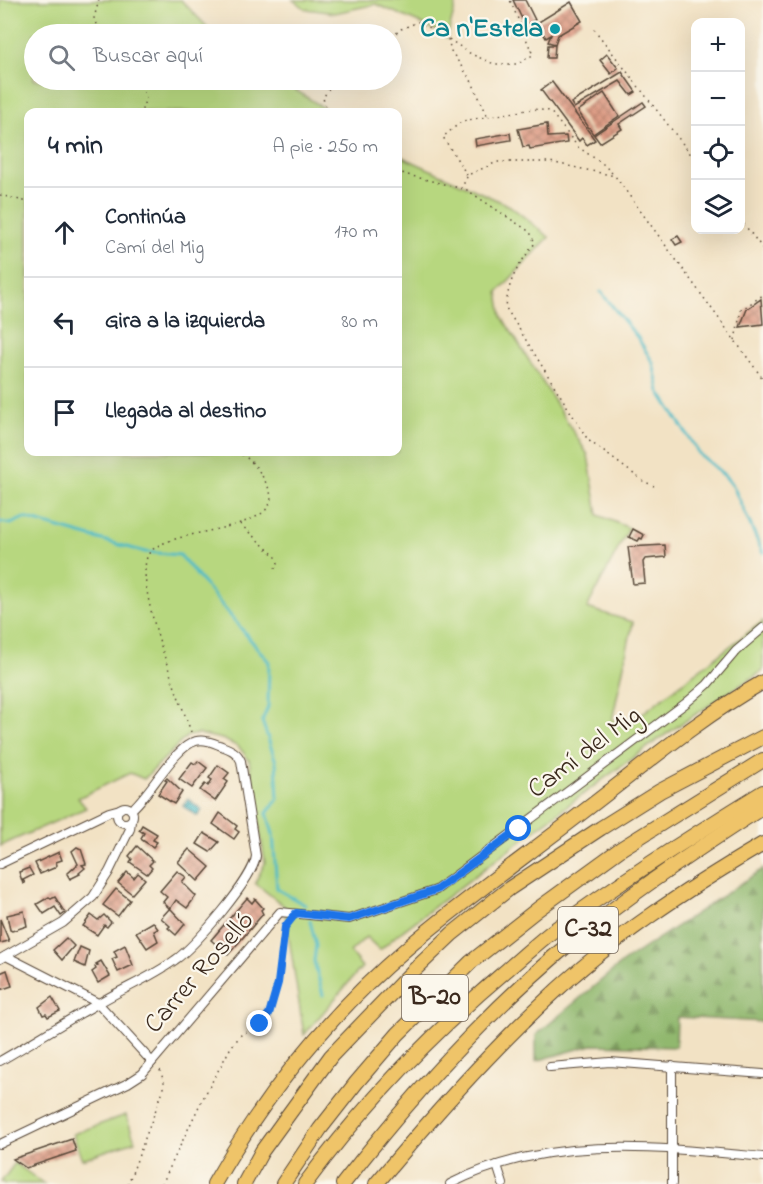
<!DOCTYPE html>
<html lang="es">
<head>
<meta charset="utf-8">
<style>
  body { margin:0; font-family:"Indie Flower",sans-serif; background:#f6f6f7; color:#1f2937 }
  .controls { position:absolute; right:18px; top:18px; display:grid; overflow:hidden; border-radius:12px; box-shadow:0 6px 24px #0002 }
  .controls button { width:54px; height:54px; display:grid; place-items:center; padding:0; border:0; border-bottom:2px solid #e0e1e3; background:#fff; color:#1f2937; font:30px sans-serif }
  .stop { position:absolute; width:18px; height:18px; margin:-14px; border:4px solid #1a73e8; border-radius:50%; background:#fff }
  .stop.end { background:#1a73e8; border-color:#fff; box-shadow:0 2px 6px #0008 }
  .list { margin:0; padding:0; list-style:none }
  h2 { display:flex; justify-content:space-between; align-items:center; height:78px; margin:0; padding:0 24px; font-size:26px }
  h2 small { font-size:20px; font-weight:400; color:#747a83 }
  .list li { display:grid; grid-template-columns:39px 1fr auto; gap:18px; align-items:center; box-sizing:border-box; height:90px; padding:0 24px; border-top:2px solid #e0e1e3 }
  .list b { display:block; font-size:22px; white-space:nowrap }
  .list p { margin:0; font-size:20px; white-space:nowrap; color:#747a83 }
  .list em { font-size:20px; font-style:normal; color:#747a83 }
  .icon { flex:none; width:33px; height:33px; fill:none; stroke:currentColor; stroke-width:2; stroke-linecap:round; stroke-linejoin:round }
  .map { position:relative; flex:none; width:763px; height:1184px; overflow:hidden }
  .search { position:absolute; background:#fff; box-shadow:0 6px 24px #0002; left:24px; top:24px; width:378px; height:66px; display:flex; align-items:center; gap:15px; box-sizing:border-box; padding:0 21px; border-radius:33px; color:#747a83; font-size:22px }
  .panel { position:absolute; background:#fff; box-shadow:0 6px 24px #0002; left:24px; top:108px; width:378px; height:348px; border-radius:12px }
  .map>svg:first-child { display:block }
</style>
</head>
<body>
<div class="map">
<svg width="763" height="1184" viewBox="0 0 763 1184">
  <defs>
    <pattern id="forest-firs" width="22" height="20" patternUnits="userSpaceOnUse" patternTransform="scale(1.5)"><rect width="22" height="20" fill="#91b86e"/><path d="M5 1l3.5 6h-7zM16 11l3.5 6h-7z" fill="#78965a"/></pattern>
    <pattern id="water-waves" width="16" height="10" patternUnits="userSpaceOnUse" patternTransform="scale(1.5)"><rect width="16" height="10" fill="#4dbbc6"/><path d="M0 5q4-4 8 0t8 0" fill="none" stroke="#4198a0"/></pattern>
    <pattern id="building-cross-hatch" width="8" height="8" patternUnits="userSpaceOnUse" patternTransform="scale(1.5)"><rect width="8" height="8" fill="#dd9b84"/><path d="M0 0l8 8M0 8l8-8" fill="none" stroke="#b47f6b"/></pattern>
  </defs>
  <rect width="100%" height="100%" fill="#fbf7ec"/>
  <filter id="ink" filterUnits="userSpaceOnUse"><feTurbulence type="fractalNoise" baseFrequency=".0167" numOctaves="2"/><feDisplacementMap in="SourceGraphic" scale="12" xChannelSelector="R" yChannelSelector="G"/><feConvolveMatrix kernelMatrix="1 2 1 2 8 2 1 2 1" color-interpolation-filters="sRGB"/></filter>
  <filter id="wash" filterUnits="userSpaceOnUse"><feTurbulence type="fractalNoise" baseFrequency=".008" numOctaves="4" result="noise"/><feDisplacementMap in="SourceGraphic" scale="24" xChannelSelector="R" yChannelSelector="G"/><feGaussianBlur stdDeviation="1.35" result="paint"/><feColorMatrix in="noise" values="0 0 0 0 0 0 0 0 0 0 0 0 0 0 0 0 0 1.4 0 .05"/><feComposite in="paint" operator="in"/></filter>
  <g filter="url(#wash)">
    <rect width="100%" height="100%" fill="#f2e2c4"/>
    <g fill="#b7d77f" stroke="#79804e" stroke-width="1.5">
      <path d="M0,0H181L214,34H34V80H280L330,112H28V452H398V155L510,206L549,237L498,292L502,317L588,455L598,515L629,528L587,608L633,622L612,721L635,719L763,621V671C635,749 517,845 397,935L380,950L366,937L350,952L362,967L304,1035L284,906L255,883L265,863L249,760L239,747L222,739L199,734L187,736L144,779L130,773L78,798L86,808L0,846Z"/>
      <path d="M293,0H457L447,38L437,31L376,4L335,13L306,9Z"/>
      <path d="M126,1115L135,1141L82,1159L73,1134Z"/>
      <path d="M15,1163L44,1184H5L1,1182Z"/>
    </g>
    <path fill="url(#forest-firs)" stroke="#667146" stroke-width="1.5" d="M763,869V1022L677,1017L676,1047L592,1045L536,1061V1035L623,962Z"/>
    <path fill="url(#water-waves)" stroke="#447272" stroke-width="1.5" d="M188,799L202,810L197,816L183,806Z"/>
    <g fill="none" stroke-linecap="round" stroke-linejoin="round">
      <g stroke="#4dbbc6" stroke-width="3">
        <path d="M601,292L638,338L653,363L659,391L700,455L725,476L733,486L763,553"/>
        <path d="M0,522L11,524L24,518L145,552L180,555L269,662L268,707L262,721L276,762L278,799L267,813L273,834L277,889L305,905"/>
        <path d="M310,921L316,945L314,961L323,995"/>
      </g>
    </g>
    <g id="blocks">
      <g fill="url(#building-cross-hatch)">
        <path d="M513,0H525L535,20L525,25Z"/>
        <path d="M571,2L582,21L558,35L555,44L548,42L551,35L546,38L537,23Z"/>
        <path d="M548,45H555L554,58H547Z"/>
        <path d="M607,54L618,68L611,74L600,60Z"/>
        <path d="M622,72L636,92L631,95L620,81L574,108L571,103Z"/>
        <path d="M552,82L595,140L587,145L582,138L579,141L541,90Z"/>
        <path d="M604,93L619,116L593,134L578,111Z"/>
        <path d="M643,102L646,106L619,124L622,129L600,143L594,135Z"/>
        <path d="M547,124L548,137L566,136L567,143L530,149L529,146L523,147L518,129Z"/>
        <path d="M510,133L511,140L476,146L475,139Z"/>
        <path d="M678,236L682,242L676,245L672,239Z"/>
        <path d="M761,299L763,324L740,327L747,309Z"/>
        <path d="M633,529L644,535L642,539L640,538L638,541L629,537Z"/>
        <path d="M665,545L666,557L645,559L643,562L645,583L633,584L628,547Z"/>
        <path d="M198,761L207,768L192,788L179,779L192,762L195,764Z"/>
        <path d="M218,765L229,773L224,779L228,782L215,801L200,790L205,784L208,786L212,780L209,778Z"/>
        <path d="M167,778L182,792L174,804L158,794L167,781L165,780Z"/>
        <path d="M220,813L237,826L235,829L239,832L234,839L213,824Z"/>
        <path d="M142,825L157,834L153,840L157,842L153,847L142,840L141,838L144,833L139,830Z"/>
        <path d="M204,833L219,842L210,852L197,844Z"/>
        <path d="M137,846L153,861L149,865L152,868L147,874L130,862L132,859L129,856Z"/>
        <path d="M77,847L81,849L86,864L82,865L85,868L79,873L80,874L70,879L67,874L78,864L72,851Z"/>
        <path d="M189,849L210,867L198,881L178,862Z"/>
        <path d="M59,852L62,860L56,862L57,865L54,868L40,874L35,863Z"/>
        <path d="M29,868L33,875L23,880L25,883L23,884L19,872Z"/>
        <path d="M177,871L186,877L182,882L196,896L187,908L176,900L170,909L163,902L167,897L160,891Z"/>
        <path d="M127,872L134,878L138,873L145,879L132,894L118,883Z"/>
        <path d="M116,889L130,900L118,916L103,905Z"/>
        <path d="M49,897L51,899L55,897L65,913L61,916L55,907L44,914L37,904Z"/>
        <path d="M247,898L252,903L255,899L263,908L261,910L263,914L228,955L211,940Z"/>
        <path d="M170,908L185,924L176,935L168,928L170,926L161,918Z"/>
        <path d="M24,911L27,926L12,931L10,930L7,915Z"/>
        <path d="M91,915L98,920L104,915L111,922L107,927L104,925L97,935L83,926Z"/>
        <path d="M0,919L9,941L0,943Z"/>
        <path d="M153,922L158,929L154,931L158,941L147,948L136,932Z"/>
        <path d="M66,938L74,946L62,960L53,950Z"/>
        <path d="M125,945L133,965L118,972L112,959L117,957L114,951Z"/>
        <path d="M80,947L89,951L85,967L74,962Z"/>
        <path d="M101,961L110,976L98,983L92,972L96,969L95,967L98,965L96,964Z"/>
        <path d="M7,970L12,986L0,990V973Z"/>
        <path d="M52,997L60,1011L48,1017L46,1014L43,1015L39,1007Z"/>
        <path d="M72,1139L76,1151L26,1168L13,1159Z"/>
      </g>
    </g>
  </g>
  <g filter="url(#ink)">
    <use href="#blocks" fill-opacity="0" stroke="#564637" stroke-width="1.5"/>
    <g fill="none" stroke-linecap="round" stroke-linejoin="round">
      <g stroke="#564637" stroke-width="10">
        <g id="street">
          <circle cx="125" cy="815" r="8"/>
          <path d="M0,864L109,812L120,809"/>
          <path d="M6,956L98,1003L152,1062"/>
          <path d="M0,959L63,923L93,897L109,872L130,829L131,821"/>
          <path d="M0,1061C33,1042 66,1021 99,1003C124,988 152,977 175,960C195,947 254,878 256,856L241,761C237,751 229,749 219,745C212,742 203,739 196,741C174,747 150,795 131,810"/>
          <path d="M550,1067L610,1062L763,1074"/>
          <path d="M0,1144L128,1083L142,1074L280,912L349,919L436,890L686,703L707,685L736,651L763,628"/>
          <path d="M497,1165L503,1184"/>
          <path d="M450,1184C547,1134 658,1147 763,1157"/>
          <path d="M672,1184V1066"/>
        </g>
      </g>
      <g stroke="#564637" stroke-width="16">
        <g id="highway">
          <path d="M214,1184C264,1096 329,1015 406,949C460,903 519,861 575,818C636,772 696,720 763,682"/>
          <path d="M244,1184L262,1151L331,1056L407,977L452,934L510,888L601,828L660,791L763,737"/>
          <path d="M283,1184L320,1129L356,1083L398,1034L471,962L538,909L622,848L763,760"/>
          <path d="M305,1184C364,1104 432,1033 508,969C525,955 540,940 557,928C624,879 693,835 763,792"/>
          <path d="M343,1184C411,1096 485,1014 570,943C631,893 697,849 763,807"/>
          <path d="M376,1184C430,1120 485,1057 546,1000C610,939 687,889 763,844"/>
        </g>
      </g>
      <g stroke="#564637" stroke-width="1.5" stroke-dasharray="1.5 4.5" stroke-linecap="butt">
        <path d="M99,0L94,18L102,34"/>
        <path d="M594,29L696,161"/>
        <path d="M392,37L401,29L418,22L437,31L471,54L494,64H517L533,55L510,0"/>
        <path d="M448,39L451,51L472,82L488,117"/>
        <path d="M140,80L146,98L141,112"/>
        <path d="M327,112L323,98L329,88L339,80"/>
        <path d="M398,169L404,174L467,190L530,232L535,243C518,266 508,279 506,308L588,440L643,481L654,486"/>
        <path d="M467,175L443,137L462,121L533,109L550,111L578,147L603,164L614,175"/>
        <path d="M461,189L468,175L497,162H550L615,176L763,379"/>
        <path d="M0,195L28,202"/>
        <path d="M740,219L763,249"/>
        <path d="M735,340L741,310L763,295"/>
        <path d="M240,524L276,557L278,563L273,572"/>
        <path d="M191,732C180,699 133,584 148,555C164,525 295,535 267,485C260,471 251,458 237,452"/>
        <path d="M128,1184L165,1085L159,1067"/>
        <path d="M162,1184L201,1102L231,1047L241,1035L260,1024L269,1014L278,983L285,927L288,923"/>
      </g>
      <use href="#street" stroke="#fff" stroke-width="8"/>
      <use href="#highway" stroke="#efc469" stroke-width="14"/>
    </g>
  </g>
  <g fill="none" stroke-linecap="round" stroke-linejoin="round" filter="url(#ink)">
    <path stroke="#1a73e8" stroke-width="8" d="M260,1024L269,1014L278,983L285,927L296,913L349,919L436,890L519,829"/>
  </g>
  <circle fill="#0f9aa8" stroke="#fbf7ec" stroke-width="2" cx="555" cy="29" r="6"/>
  <g text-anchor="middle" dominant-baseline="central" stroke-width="4.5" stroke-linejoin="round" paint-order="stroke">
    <g fill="#fbf7ec" stroke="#75685c" stroke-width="1.5">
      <rect x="558" y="907" width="60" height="46" rx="4.5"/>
      <rect x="402" y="975" width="66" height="46" rx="4.5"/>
    </g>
    <g font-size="26" font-weight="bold" fill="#3b2a1e">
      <text x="588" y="930">C-32</text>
      <text x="435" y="998">B-20</text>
    </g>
    <g font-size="27" font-weight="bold" fill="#0d838f" stroke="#fbf7ec" text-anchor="end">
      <text x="543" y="29">Ca n'Estela</text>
    </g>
    <g font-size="27" fill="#3b2a1e" stroke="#fbf7ec">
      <text transform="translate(585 753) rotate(-37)">Camí del Mig</text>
      <text transform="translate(200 973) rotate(-49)">Carrer Roselló</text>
    </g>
  </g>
</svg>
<div class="controls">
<button>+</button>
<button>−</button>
<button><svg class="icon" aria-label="locate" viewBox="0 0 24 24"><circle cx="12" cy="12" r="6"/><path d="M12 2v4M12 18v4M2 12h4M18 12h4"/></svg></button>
<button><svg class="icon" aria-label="layers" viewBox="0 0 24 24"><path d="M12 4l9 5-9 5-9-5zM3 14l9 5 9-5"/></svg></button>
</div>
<div class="stop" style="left:519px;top:829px"></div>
<div class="stop end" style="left:260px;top:1024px"></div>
<div class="search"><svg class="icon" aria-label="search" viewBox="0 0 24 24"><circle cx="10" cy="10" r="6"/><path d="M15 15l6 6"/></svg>Buscar aquí</div>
<section class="panel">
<h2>4 min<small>A pie · 250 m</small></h2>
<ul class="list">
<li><svg class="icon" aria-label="ahead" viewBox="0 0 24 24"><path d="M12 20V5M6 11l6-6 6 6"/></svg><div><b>Continúa</b><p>Camí del Mig</p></div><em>170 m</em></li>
<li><svg class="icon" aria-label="left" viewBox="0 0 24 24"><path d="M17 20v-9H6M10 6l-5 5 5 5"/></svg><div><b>Gira a la izquierda</b></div><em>80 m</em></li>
<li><svg class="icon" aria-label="arrive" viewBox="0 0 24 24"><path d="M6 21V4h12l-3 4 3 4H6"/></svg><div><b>Llegada al destino</b></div></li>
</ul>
</section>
</div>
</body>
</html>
